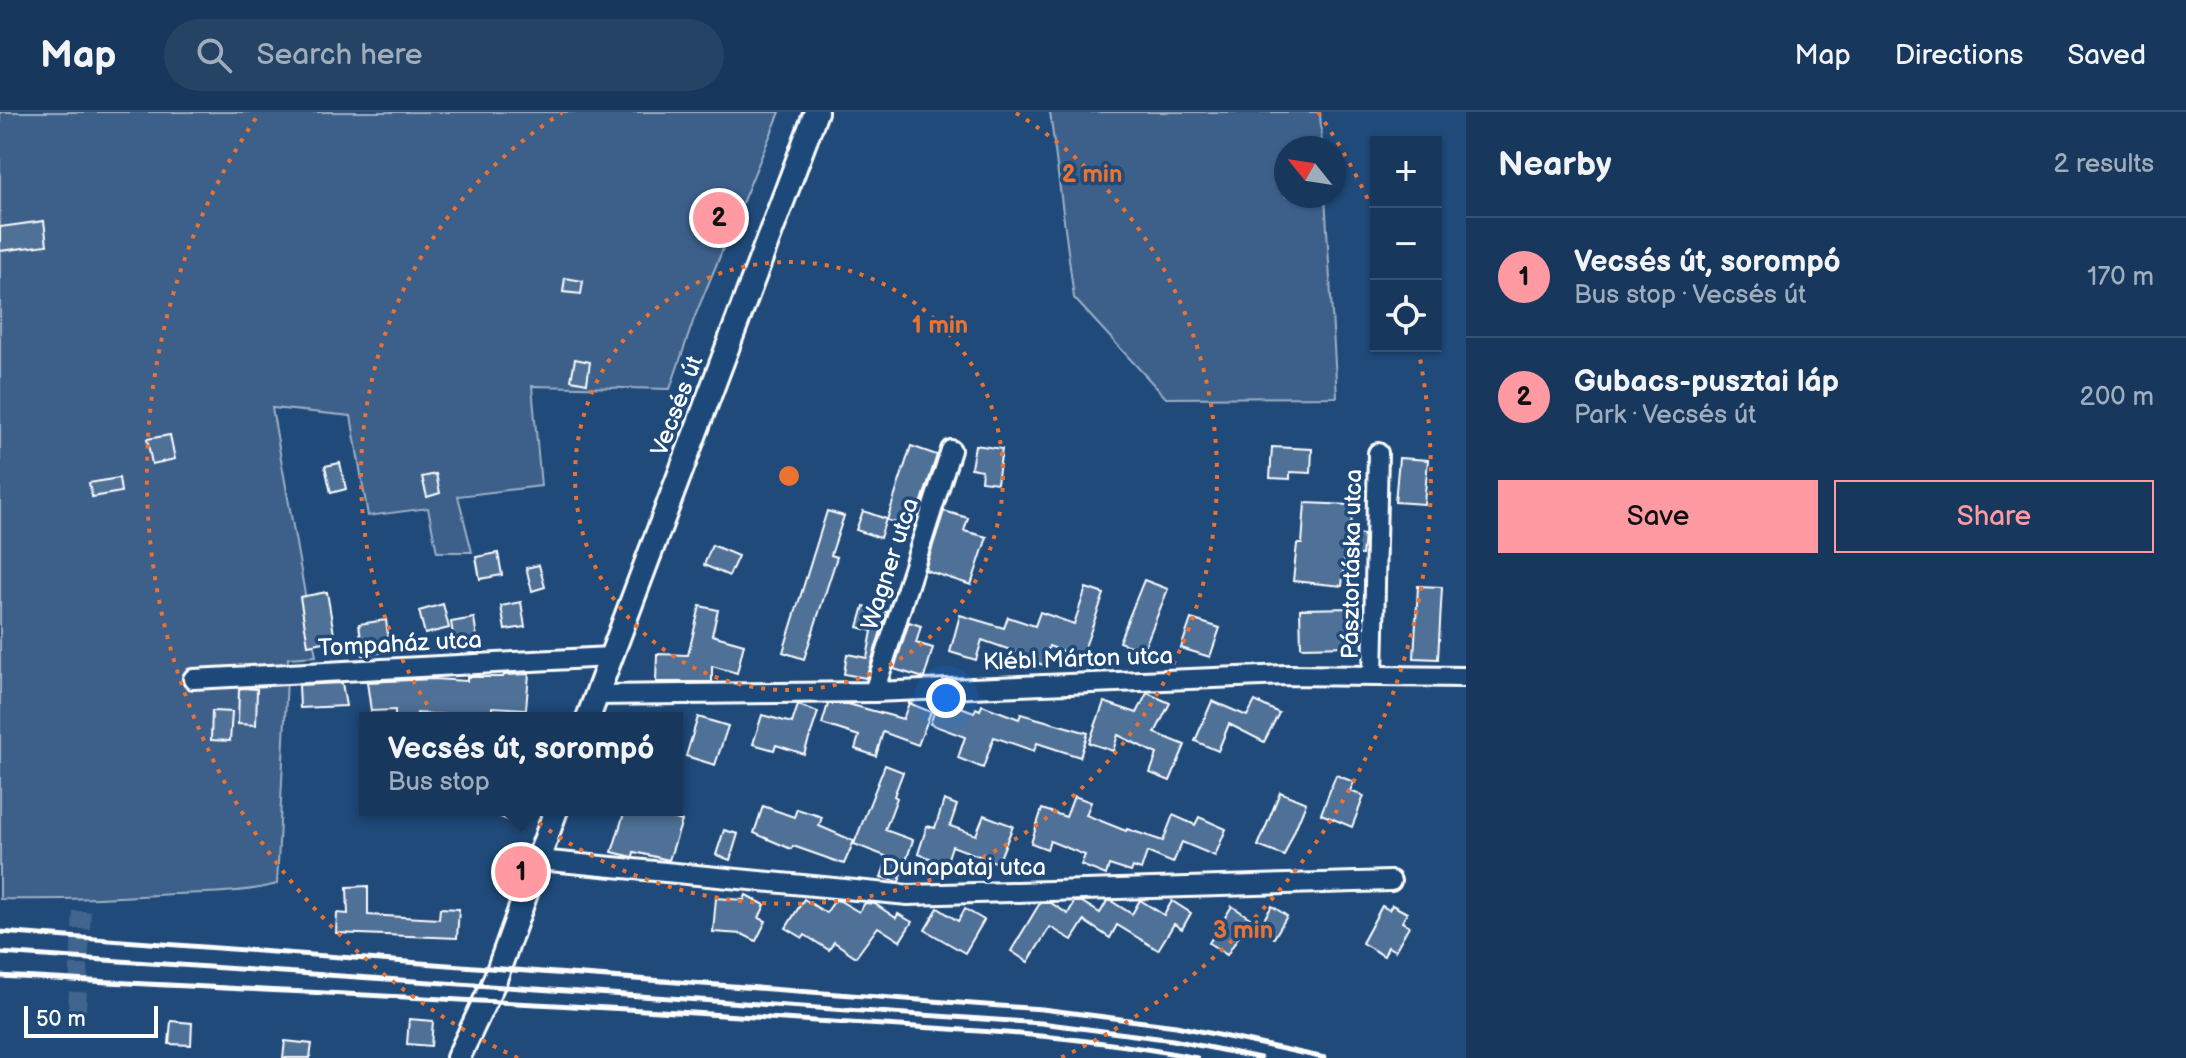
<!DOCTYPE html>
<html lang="en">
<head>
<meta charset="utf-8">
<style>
  body { margin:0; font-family:"Balsamiq Sans",sans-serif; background:#244365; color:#f1f3f6 }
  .controls { position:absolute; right:24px; top:24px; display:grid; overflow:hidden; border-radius:0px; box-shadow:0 2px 6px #0004 }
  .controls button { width:72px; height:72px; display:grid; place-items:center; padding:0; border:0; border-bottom:2px solid #365272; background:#17385c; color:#f1f3f6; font:40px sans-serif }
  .compass { position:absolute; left:1274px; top:24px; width:72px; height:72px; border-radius:50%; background:#17385c; box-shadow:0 2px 6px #0004; rotate:300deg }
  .scale { position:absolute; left:24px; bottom:20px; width:134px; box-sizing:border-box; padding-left:8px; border:4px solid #fff; border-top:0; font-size:22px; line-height:28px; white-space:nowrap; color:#fff; -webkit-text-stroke:6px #1f4a7a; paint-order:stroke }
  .you { position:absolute; left:946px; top:586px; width:28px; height:28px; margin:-20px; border:6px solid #fff; border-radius:50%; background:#1a73e8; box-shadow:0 0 0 12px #1a73e833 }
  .badge { display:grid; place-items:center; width:52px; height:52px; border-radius:50%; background:#ff9aa2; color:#111; font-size:26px; font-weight:700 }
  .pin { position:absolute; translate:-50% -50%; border:4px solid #fff; box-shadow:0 2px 8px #0006 }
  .popup { position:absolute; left:359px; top:600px; width:324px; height:104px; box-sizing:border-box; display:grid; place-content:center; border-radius:0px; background:#17385c; filter:drop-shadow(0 2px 6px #0005); font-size:26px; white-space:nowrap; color:#9eacbb }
  .popup b { font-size:30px; color:#f1f3f6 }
  .popup::after { content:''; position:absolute; left:50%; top:100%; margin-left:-16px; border:16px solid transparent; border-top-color:#17385c }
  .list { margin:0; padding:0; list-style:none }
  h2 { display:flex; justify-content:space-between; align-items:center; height:104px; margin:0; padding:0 32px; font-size:34px }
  h2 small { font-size:26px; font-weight:400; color:#9eacbb }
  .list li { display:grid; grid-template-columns:52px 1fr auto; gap:24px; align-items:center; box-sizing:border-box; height:120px; padding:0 32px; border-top:2px solid #365272 }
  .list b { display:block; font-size:30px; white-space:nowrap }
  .list p { margin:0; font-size:26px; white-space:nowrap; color:#9eacbb }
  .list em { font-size:26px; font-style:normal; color:#9eacbb }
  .actions { display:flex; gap:16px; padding:24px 32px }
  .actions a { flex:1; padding:18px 0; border:2px solid #ff9aa2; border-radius:0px; text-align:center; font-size:28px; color:#ff9aa2 }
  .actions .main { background:#ff9aa2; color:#111 }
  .icon { flex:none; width:44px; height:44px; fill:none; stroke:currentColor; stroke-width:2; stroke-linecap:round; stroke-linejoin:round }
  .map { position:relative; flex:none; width:1466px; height:946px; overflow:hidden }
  header { display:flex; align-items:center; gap:48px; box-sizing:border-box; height:112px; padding:0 40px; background:#17385c; border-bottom:2px solid #365272 }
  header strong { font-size:38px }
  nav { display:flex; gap:44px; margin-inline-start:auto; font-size:28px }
  .search { width:560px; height:72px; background:#244365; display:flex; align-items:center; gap:20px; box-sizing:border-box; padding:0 28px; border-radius:44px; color:#9eacbb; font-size:30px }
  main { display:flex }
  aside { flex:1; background:#17385c }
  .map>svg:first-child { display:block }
</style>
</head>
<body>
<header>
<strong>Map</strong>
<div class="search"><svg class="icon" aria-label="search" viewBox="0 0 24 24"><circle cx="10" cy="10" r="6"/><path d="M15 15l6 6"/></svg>Search here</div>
<nav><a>Map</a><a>Directions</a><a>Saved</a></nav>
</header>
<main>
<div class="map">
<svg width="1466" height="946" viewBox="0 0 1466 946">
  <rect width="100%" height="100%" fill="#1f4a7a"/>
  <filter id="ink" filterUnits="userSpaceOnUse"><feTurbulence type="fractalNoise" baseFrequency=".0125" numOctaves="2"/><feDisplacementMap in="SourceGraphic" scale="16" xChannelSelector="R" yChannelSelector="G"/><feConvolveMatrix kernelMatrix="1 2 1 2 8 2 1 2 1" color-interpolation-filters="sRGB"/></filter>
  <g filter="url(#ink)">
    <g fill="#3c618b" stroke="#9eb0c5" stroke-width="2">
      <path d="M0,0H780L695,204L670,277L532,274L541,374L458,384L472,440H437L428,396L368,404L351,304L272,296L316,544L288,546L277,772C244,781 208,781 173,782C115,786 58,788 0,787Z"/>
      <path d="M1050,0H1320L1322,36H1286V84H1325L1337,285L1166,286L1074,186Z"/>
    </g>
    <g fill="#507197" stroke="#fff" stroke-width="2">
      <path d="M44,109L47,133L0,139V115Z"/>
      <path d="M565,166L583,169L581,182L563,180Z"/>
      <path d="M575,247L590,250L587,271L571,268Z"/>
      <path d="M170,323L175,347L152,352L147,327Z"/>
      <path d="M975,333L1002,337L997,371L981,369L982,358L971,356Z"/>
      <path d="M911,334L937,343L913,417L887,408Z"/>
      <path d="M1272,335L1312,337L1311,361L1290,360V367L1270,366Z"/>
      <path d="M1399,346L1428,348L1424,392L1395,390Z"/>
      <path d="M340,351L346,377L331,381L325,354Z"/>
      <path d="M436,362L440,381L427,385L422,365Z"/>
      <path d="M119,366L121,380L92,385L89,371Z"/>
      <path d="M1305,391L1352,393L1351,421L1364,423L1362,443L1345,442L1342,474L1293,469L1297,432H1302Z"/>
      <path d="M827,399L844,404L831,443L837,445L804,547L783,540Z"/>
      <path d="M863,399L886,407L880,426L856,418Z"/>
      <path d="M944,399L968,406L964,419L987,425L971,473L925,458Z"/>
      <path d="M712,433L738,444L729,464L704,453Z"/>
      <path d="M498,441L502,463L480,467L476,445Z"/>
      <path d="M539,453L545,475L532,479L526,456Z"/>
      <path d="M1144,468L1168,477L1143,539L1119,530Z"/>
      <path d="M1418,474L1442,475L1438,547L1414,546Z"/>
      <path d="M1086,476L1104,482L1081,546L1049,534L1043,553L1024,546L1025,543L982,528L976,548L950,540L960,503L1004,516L1008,505L1035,514L1040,500L1074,512Z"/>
      <path d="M327,480L335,528L308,533L300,485Z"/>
      <path d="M521,490L525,515L505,518L501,494Z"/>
      <path d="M443,492L449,516L425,522L419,499Z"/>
      <path d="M700,494L718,498L712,523L744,532L737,561L712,554V570H656L657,542L688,543Z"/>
      <path d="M864,494L887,500L866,566L844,562L847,542L867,546L872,519L858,515Z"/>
      <path d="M1352,496L1353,534L1301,535L1300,497Z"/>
      <path d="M474,506L478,532L455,535L451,510Z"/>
      <path d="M1191,507L1220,516L1210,545L1181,536Z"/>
      <path d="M386,508L390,539L363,543L359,512Z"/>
      <path d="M909,510L921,514L916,531L933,536L924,566L894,557Z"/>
      <path d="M529,562L526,597L492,595V606L417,601V606H395V598L371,599L367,570L433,567L467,569V565H503L504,563Z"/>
      <path d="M342,571L346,594L300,596L299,573Z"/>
      <path d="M243,576L257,577L256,613L238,612L239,577Z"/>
      <path d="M1147,581L1170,591L1155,621L1185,633L1170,669L1150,661L1157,642L1118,623L1113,639L1089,631L1104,590L1137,601Z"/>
      <path d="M938,589H945L974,600L976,596L980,598L982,593L1019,607L1021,602L1088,621L1080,645L1037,631L1034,639L994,625L983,656L958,646L965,625L930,612Z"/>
      <path d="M1212,589L1247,604L1255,589L1279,601L1264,630L1229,612L1218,639L1195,629Z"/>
      <path d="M909,591L931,600L918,633L883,620L876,644L855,637L859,624L822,612L828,592H848L903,607Z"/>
      <path d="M798,593L818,600L804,642L776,633L774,638L753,632L762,603L792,611Z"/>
      <path d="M212,599L232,600L230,629L211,628Z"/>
      <path d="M698,605L728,614L715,653L686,644Z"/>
      <path d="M885,653L903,660L894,684L897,686L885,718L913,728L899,770L881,765L888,745L854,732Z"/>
      <path d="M1336,663L1354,670L1350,679L1364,684L1352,715L1321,702Z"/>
      <path d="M1280,680L1306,691L1284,744L1258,734Z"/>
      <path d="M1074,684L1091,690L1086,703L1126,719L1127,717L1163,729L1173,703L1195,713L1199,705L1226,717L1215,744L1182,730L1173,751L1147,740L1141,758L1133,755L1131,760L1109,753L1106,763L1081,753L1085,743L1050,729L1047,737L1031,731L1042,697L1066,705Z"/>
      <path d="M944,688L957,693L950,714L976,723L984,703L1013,714L998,751L952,734L946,752L918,742L927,714L935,716Z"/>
      <path d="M763,694L794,705L797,697L822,705L819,714L854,729L844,752L793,734L791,737L754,721Z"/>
      <path d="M484,698H529L522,714Z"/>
      <path d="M625,698H647L682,709L669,748L634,740L633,745L612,740Z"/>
      <path d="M724,718L738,722L730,748L716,743Z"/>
      <path d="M368,774V803L439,807L440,796L459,797L457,826L336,821L337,801L348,802L347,775Z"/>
      <path d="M746,783L765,793L759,806L766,809L756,829L742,822L713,820L716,786L744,788Z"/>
      <path d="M804,787L826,801L835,788L840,789L859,800L865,791L875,792L896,806L898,802L912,810L900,829L878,815L856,845L834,830L829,838L805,823L803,826L786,816Z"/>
      <path d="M1140,788L1164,803L1172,789L1191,801L1182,817L1174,812L1158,838L1117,813L1110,826L1084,809L1072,828L1050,815L1028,850L1011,839L1040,791H1051L1068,802L1074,790H1082L1100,801L1107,789H1111L1132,802Z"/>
      <path d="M1392,793L1407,801L1402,810L1409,814L1395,839L1388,835L1384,844L1362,831L1382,794L1389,798Z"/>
      <path d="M1232,794L1250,806L1227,843L1209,831Z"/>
      <path d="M1272,794L1287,804L1274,826L1258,817Z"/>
      <path d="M938,796L958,809L965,797L984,808L965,841L925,818Z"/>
      <path d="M409,907L433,909L431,934L407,932Z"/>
      <path d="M171,909L192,911L191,933L169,932Z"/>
      <path d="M285,929L312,932L310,946H283Z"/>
    </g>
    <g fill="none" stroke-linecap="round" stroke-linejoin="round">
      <path stroke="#41658e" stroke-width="18" stroke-dasharray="18 9" stroke-linecap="butt" d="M77,898L82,798"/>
      <g stroke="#fff" stroke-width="24">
        <g id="minor">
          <path d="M1373,563L1378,341"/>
          <path d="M193,567L610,545"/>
          <path d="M874,580L951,338"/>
          <path d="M596,583L874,580L1286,563L1466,565"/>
          <path d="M539,748L908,783L1391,769"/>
        </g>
      </g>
      <g stroke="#fff" stroke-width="28">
        <g id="tertiary">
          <path d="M588,606L816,0"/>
          <path d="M458,946L494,870L556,698"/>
        </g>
      </g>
      <use href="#minor" stroke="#1f4a7a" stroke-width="18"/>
      <use href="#tertiary" stroke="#1f4a7a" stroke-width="22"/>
      <g stroke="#fff" stroke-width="5">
        <path d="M0,820L1042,897L1176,914L1325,946"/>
        <path d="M0,841L1041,911L1173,928L1260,946"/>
        <path d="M0,864C261,879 522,889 783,907C921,916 1061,919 1197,946"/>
      </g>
    </g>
  </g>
  <g fill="none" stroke="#eb7230" stroke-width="4" stroke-dasharray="4 8">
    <circle cx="789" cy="364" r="214"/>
    <path d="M1016 1A428 428 0 1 1 562 1"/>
    <path d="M518 946A642 642 0 0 1 260 0M1318 0A642 642 0 0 1 1375 103M1418 236A642 642 0 0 1 1060 946"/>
  </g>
  <g text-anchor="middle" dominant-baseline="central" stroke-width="7" stroke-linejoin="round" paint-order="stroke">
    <g font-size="24" fill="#fff" stroke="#1f4a7a">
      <text transform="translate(677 294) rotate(-69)">Vecsés út</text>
      <text transform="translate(890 452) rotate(-72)">Wagner utca</text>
      <text transform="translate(1352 452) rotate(-89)">Pásztortáska utca</text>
      <text transform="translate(400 532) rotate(-3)">Tompaház utca</text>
      <text transform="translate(1078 547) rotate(-2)">Klébl Márton utca</text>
      <text x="964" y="755">Dunapataj utca</text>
    </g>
  </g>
  <circle cx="789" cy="364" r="12" fill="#eb7230" stroke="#1f4a7a" stroke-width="4"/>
  <g font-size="24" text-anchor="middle" font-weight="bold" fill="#eb7230" stroke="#1f4a7a" stroke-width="7" stroke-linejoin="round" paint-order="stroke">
    <text x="1092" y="70">2 min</text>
    <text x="940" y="221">1 min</text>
    <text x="1243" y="826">3 min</text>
  </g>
</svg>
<div class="controls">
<button>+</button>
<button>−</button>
<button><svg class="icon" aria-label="locate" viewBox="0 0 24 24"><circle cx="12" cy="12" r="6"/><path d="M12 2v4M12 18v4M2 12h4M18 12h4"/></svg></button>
</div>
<svg class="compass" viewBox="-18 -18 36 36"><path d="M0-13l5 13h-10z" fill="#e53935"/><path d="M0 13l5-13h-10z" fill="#9eacbb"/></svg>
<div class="scale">50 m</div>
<div class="you"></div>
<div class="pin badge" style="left:521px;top:760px">1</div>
<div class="popup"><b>Vecsés út, sorompó</b>Bus stop</div>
<div class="pin badge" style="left:719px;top:106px">2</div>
</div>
<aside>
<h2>Nearby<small>2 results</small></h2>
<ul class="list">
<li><span class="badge">1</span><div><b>Vecsés út, sorompó</b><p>Bus stop · Vecsés út</p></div><em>170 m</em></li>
<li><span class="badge">2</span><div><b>Gubacs-pusztai láp</b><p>Park · Vecsés út</p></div><em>200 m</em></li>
</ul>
<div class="actions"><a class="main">Save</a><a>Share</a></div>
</aside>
</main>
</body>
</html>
